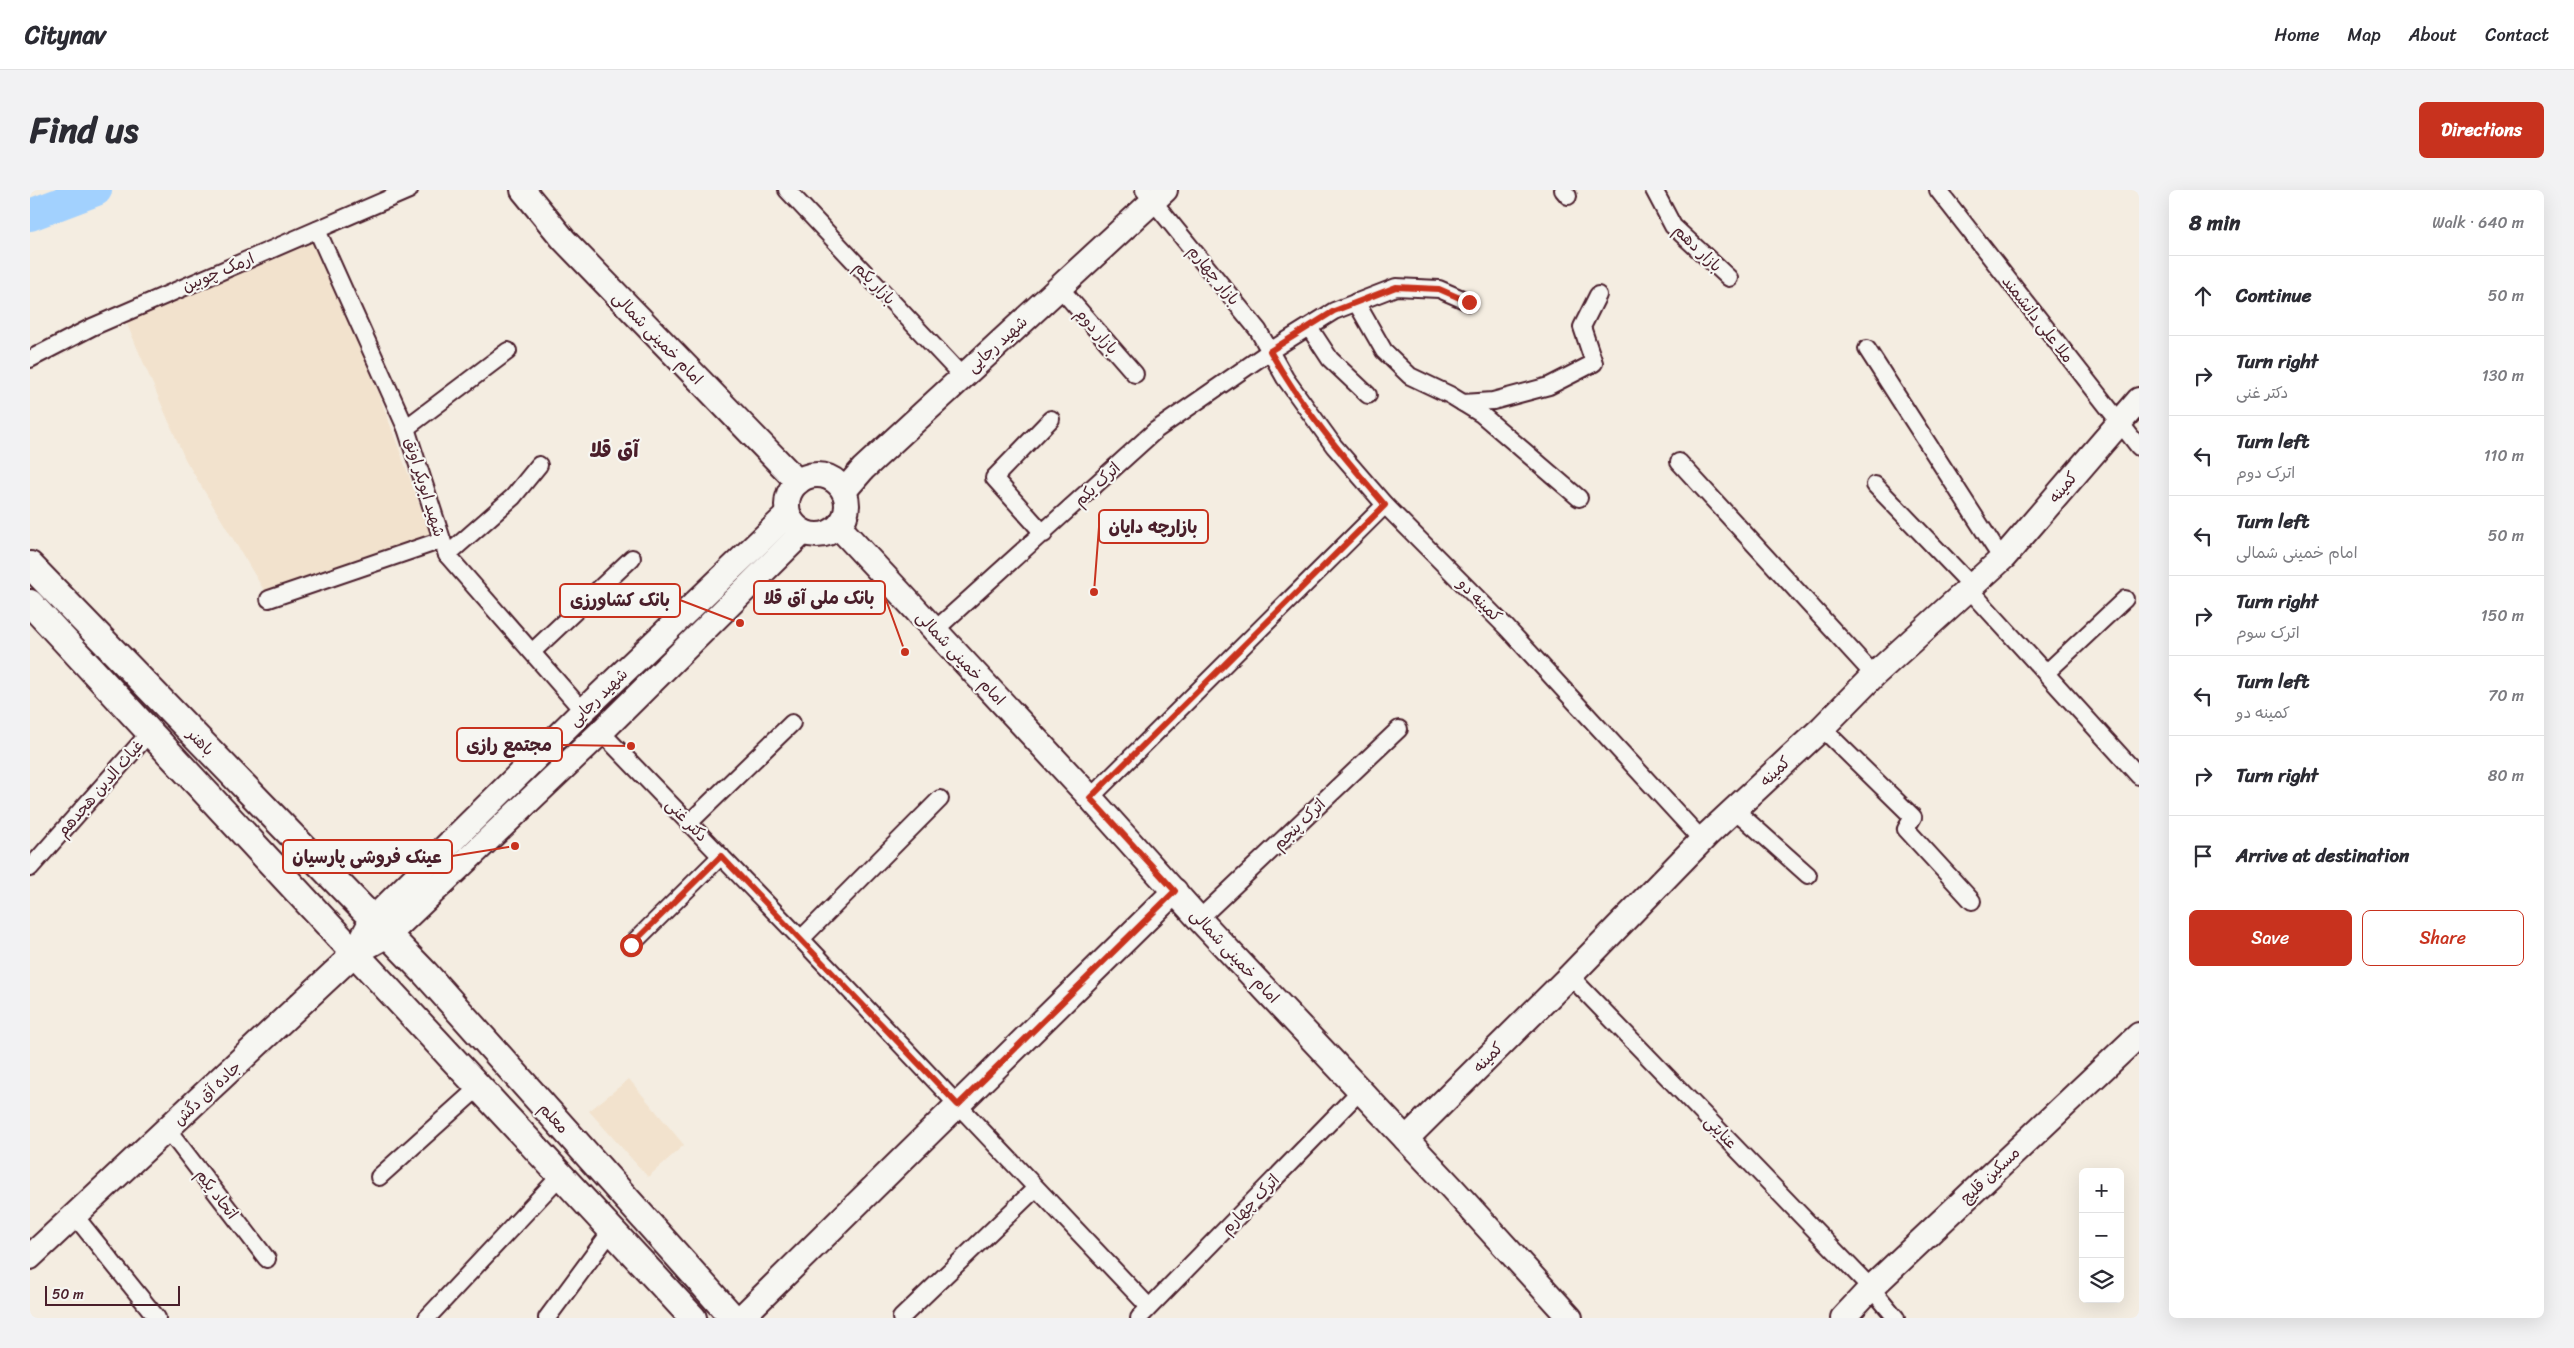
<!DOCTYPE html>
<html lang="en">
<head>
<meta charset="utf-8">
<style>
  body { margin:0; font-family:Sriracha,"Playpen Sans Arabic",sans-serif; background:#f2f2f3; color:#2b2b33 }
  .controls { position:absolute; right:15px; bottom:15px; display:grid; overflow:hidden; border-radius:8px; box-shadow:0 5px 20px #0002 }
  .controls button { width:45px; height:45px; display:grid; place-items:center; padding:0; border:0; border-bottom:1px solid #e1e1e2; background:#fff; color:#2b2b33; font:25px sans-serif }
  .scale { position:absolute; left:15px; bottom:12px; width:135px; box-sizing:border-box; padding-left:5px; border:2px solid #4a1f2b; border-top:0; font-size:14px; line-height:18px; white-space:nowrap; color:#4a1f2b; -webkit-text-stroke:4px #f6f6f2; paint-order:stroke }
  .stop { position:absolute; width:15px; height:15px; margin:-11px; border:4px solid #c8321e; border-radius:50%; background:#fff }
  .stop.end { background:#c8321e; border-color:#fff; box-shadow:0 1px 5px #0008 }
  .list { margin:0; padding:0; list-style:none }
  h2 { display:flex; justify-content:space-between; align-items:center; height:65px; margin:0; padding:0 20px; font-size:21px }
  h2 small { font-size:16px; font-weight:400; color:#7c7c81 }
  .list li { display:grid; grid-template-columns:32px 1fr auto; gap:15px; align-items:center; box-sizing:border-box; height:80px; padding:0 20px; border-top:1px solid #e1e1e2 }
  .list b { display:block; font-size:19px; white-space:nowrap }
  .list p { margin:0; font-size:16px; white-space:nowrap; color:#7c7c81 }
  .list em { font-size:16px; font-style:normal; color:#7c7c81 }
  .actions { display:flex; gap:10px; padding:15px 20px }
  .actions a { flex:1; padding:11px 0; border:1px solid #c8321e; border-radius:8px; text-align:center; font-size:18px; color:#c8321e }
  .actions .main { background:#c8321e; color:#fff }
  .icon { flex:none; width:28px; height:28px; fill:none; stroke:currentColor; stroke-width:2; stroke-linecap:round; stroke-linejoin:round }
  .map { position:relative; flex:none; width:2109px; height:1128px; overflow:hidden; border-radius:8px }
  header { display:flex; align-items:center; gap:30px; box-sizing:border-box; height:70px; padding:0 25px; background:#fff; border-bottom:1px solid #e1e1e2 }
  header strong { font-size:24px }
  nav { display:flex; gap:28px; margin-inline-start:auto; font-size:18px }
  .intro { display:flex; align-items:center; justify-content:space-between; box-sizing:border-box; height:120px; padding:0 30px }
  h1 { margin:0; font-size:35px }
  .button { padding:12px 22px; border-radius:8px; background:#c8321e; color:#fff; font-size:18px; font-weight:700 }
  main { display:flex; gap:30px; padding:0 30px }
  aside { flex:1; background:#fff; border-radius:8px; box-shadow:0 5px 20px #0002 }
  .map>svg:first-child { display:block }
</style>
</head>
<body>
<header>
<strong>Citynav</strong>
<nav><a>Home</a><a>Map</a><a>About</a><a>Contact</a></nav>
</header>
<div class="intro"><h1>Find us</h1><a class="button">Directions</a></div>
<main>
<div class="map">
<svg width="2109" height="1128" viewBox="0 0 2109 1128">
  <rect width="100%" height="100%" fill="#f4ede1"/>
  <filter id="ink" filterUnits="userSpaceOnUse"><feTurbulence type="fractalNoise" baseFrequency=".02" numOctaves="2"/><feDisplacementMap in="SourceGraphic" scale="10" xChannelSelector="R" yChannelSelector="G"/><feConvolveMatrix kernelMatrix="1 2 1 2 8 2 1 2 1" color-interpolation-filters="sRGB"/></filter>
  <g filter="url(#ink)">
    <g fill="#f2e2cd">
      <path d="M284,51L343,188L401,346L235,402L155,269L96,132Z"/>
      <path d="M599,889L654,955L618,987L559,921Z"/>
    </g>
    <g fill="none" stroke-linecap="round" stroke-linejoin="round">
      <path stroke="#a2d1fe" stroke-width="32" d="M0,25L66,0"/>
      <g stroke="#4a1f2b" stroke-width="20">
        <g id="street">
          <path d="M757,0L932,186"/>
          <path d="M1114,0L1228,140L1255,188L1304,256L1355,315L1476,437L1672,650"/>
          <path d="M1533,0L1538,6"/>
          <path d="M1624,0L1643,36L1699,88"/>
          <path d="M1908,0L2109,257"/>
          <path d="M287,40L376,238L417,365L553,521"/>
          <path d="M1030,98L1105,184"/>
          <path d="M1326,112L1354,161L1380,186L1420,205L1451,224L1549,308"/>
          <path d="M1279,137L1300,169L1338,205"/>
          <path d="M1837,159L1972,369"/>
          <path d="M0,169L62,137L379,0"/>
          <path d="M1433,213L1463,211L1519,196L1564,173L1552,137L1568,105"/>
          <path d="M376,238L478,161"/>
          <path d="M1649,272L1844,485"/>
          <path d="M1845,295L1942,396"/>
          <path d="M1014,344L964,288L1021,229"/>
          <path d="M417,365L483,307L509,275"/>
          <path d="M1939,399L2109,586"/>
          <path d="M239,409L412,350"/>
          <path d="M905,440L1126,240L1240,161L1304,121L1366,97L1409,99L1439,112"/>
          <path d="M502,462L602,368"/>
          <path d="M2016,483L2095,409"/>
          <path d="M1792,538L1883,627L1876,639L1942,711"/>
          <path d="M571,542L771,749L1119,1117"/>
          <path d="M1060,608L1355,315"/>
          <path d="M1704,619L1778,685"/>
          <path d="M659,633L762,533"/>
          <path d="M0,678L121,541"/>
          <path d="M1169,729L1369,539"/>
          <path d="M771,749L910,609"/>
          <path d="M601,755L691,666"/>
          <path d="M1540,786L1841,1098L1866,1128"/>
          <path d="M138,940L237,1069"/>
          <path d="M349,987L449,897"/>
          <path d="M45,1026L127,1128"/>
          <path d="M397,1128L531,985"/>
          <path d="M517,1128L582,1040"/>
          <path d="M871,1128L1006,998"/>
          <path d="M1109,1128L1331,900"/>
        </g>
      </g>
      <g stroke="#4a1f2b" stroke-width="28">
        <g id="secondary">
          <path d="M493,0L534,50L768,292"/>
          <circle cx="787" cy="315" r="30"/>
          <path d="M814,301L833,279L1135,0"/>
          <path d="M809,337L1056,603L1169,729L1421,997L1540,1128"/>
          <path d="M334,745L342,730L553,521L758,324"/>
          <path d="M1376,949L1540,786L1678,644L1792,538L1844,485L1974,367L2109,210"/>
          <path d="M0,1067L325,763L358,745L571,542L773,342"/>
          <path d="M711,1128L1145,701"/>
          <path d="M1813,1128L1841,1098L2109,845"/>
        </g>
      </g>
      <g stroke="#4a1f2b" stroke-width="30">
        <g id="primary">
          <path d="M0,375L395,783L703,1128"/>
          <path d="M0,413L663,1128"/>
        </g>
      </g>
      <use href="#street" stroke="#f6f6f2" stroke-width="16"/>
      <use href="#secondary" stroke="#f6f6f2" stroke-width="24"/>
      <use href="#primary" stroke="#f6f6f2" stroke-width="26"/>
    </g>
  </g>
  <g fill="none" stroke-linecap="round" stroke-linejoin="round" filter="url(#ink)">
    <path stroke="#c8321e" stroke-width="6" d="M601,755L691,666L928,915L1145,701L1060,608L1355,315C1313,266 1271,217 1240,161L1304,121L1366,97L1409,99L1439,112"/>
  </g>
  <g text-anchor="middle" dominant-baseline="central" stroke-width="4.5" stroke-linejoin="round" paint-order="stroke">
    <g font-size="16" fill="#4a1f2b" stroke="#f6f6f2">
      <text transform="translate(1668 58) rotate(44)">بازار دهم</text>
      <text transform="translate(188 82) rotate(-23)">ارمک چوبین</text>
      <text transform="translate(1184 85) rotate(51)">بازار چهارم</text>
      <text transform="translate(845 93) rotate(47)">بازار یکم</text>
      <text transform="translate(2008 129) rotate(52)">ملا علی دانشمند</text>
      <text transform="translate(1067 141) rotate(49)">بازار دوم</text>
      <text transform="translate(628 148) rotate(46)">امام خمینی شمالی</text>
      <text transform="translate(967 154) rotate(-42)">شهید رجایی</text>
      <text transform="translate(1067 294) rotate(-43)">اترک یکم</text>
      <text transform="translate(395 297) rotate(73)">شهید ابوبکر اونق</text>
      <text transform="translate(2033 297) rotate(-50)">کمینه</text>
      <text transform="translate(1450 410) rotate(45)">کمینه دو</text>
      <text transform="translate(931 468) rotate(47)">امام خمینی شمالی</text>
      <text transform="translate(568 507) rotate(-44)">شهید رجایی</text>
      <text transform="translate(171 552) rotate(46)">باهنر</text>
      <text transform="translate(1745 581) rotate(-43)">کمینه</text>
      <text transform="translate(70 598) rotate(-49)">غیاث الدین هجدهم</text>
      <text transform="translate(657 630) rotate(46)">دکتر غنی</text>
      <text transform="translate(1269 634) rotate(-44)">اترک پنجم</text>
      <text transform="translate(1205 766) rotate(47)">امام خمینی شمالی</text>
      <text transform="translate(1458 867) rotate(-45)">کمینه</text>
      <text transform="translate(177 903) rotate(-43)">جاده آق دگش</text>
      <text transform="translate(524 928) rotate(48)">معلم</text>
      <text transform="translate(1691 942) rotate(46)">عنایتی</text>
      <text transform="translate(1960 985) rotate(-43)">مسکین قلیچ</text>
      <text transform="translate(187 1004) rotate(53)">اتحاد یکم</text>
      <text transform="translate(1220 1014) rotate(-46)">اترک چهارم</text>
    </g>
    <g font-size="21" font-weight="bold" fill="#4a1f2b" stroke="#f6f6f2">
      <text x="584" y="260">آق قلا</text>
    </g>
  </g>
  <path fill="none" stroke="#c8321e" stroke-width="2" d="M1064 402L1069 337M875 462L855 407M710 433L650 410M601 556L532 555M485 656L422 666"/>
  <g fill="#c8321e" stroke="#f6f6f2" stroke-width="2">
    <circle cx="1064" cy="402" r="5"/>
    <circle cx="875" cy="462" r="5"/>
    <circle cx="710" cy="433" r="5"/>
    <circle cx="601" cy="556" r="5"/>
    <circle cx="485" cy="656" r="5"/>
  </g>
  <g fill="#f6f6f2" stroke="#c8321e" stroke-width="2">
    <rect x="1069" y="320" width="109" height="33" rx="5"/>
    <rect x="724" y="391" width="131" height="33" rx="5"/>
    <rect x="530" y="394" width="120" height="33" rx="5"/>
    <rect x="427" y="538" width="105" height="33" rx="5"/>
    <rect x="253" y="650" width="169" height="33" rx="5"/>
  </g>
  <g font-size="18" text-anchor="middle" font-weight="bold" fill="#4a1f2b">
    <text x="1123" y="343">بازارچه دایان</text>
    <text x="789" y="414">بانک ملی آق قلا</text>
    <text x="590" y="416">بانک کشاورزی</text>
    <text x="479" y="561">مجتمع رازی</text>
    <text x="337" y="673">عینک فروشی پارسیان</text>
  </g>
</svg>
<div class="controls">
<button>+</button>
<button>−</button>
<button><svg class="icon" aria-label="layers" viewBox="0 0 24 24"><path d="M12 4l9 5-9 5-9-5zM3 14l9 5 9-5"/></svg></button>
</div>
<div class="scale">50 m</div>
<div class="stop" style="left:601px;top:755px"></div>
<div class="stop end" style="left:1439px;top:112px"></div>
</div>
<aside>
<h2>8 min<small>Walk · 640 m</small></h2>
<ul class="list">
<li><svg class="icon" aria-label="ahead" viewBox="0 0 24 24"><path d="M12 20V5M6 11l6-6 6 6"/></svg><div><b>Continue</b></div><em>50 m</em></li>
<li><svg class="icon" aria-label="right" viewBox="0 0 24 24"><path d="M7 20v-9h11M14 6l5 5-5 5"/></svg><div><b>Turn right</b><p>دکتر غنی</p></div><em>130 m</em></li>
<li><svg class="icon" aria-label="left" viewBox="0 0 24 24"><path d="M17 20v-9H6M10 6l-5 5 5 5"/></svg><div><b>Turn left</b><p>اترک دوم</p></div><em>110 m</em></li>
<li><svg class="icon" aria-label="left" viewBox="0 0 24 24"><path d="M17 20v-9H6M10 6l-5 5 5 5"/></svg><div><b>Turn left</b><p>امام خمینی شمالی</p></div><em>50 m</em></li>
<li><svg class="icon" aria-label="right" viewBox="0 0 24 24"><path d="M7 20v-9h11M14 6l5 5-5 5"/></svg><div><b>Turn right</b><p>اترک سوم</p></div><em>150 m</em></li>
<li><svg class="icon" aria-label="left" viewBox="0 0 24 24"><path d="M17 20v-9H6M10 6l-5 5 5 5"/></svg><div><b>Turn left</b><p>کمینه دو</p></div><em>70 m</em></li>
<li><svg class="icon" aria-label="right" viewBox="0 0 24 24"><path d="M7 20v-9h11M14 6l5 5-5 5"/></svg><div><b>Turn right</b></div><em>80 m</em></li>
<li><svg class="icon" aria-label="arrive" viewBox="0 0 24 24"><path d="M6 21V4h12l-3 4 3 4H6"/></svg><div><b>Arrive at destination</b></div></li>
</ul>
<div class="actions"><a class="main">Save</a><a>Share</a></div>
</aside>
</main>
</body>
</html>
